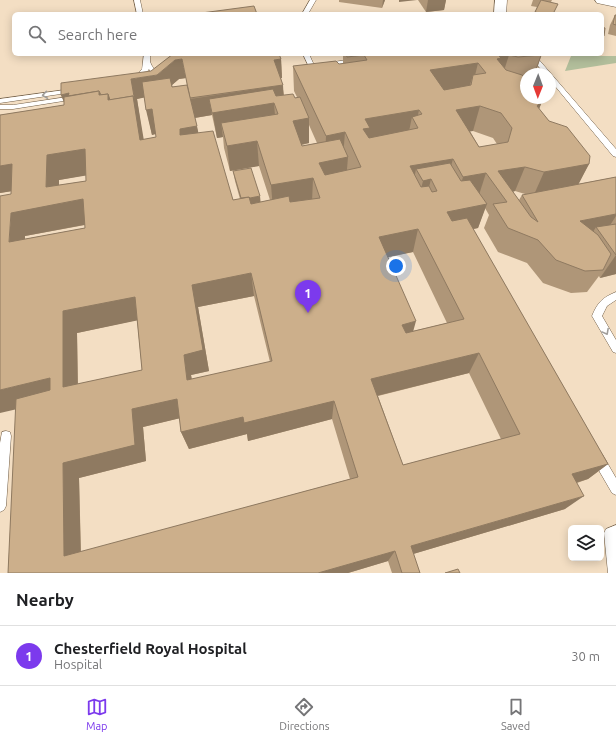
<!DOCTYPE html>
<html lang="en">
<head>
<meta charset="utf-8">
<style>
  body { margin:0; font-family:Ubuntu,sans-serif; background:#f2f2f2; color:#202124 }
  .controls { position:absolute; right:12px; bottom:12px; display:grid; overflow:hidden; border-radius:6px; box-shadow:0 2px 10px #0003 }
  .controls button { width:36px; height:36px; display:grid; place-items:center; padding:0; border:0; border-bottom:1px solid #e0e0e0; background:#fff; color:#202124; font:20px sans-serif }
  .compass { position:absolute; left:520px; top:68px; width:36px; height:36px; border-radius:50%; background:#fff; box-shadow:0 2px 10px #0003; rotate:181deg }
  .you { position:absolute; left:396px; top:266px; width:14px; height:14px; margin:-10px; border:3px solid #fff; border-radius:50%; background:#1a73e8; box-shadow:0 0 0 6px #1a73e833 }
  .badge { display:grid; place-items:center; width:26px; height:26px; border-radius:50%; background:#7c3aed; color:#fff; font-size:13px; font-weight:700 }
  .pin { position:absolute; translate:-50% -33px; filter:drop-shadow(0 1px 2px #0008) }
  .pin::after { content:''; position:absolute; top:21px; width:14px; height:12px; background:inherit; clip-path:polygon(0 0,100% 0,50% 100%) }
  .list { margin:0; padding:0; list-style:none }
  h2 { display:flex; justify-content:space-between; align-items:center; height:52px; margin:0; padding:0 16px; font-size:17px }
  h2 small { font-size:13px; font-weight:400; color:#757577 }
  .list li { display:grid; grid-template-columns:26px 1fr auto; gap:12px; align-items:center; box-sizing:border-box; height:60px; padding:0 16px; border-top:1px solid #e0e0e0 }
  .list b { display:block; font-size:15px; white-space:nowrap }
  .list p { margin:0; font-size:13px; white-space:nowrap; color:#757577 }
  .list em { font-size:13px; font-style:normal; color:#757577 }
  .icon { flex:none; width:22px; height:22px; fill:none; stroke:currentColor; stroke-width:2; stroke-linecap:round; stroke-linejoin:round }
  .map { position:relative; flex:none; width:616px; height:573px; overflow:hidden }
  .search { position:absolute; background:#fff; box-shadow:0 2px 10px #0003; left:12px; right:12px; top:12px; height:44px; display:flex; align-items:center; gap:10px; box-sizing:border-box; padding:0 14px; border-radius:6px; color:#757577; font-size:15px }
  .sheet { height:112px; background:#fff }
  nav { display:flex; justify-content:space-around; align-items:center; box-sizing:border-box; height:56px; border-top:1px solid #e0e0e0; background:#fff; font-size:11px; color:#757577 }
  nav a { display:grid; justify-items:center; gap:2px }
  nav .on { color:#7c3aed }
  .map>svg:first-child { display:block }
</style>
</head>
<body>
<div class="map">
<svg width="616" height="573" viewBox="0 0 616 573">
  <rect width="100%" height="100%" fill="#f3dec3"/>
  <path fill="#b2be9b" d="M571,56H616V63L565,71Z"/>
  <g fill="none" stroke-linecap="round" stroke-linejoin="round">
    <g stroke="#705d46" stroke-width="1">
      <g id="lane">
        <path d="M134,0H140L143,14H137Z"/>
        <path d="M310,0H316L308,14H302Z"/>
        <path d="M144,54H150C150,56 150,59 150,61C152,70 160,71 154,81H150L149,80L150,71L149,69L144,76L138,81H134L133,80L142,69Z"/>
        <path d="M303,54H309L314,65L353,59L356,61L353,63L312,69L309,67Z"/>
        <path d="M528,54H534L616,149V157L613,156L550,80V74H545Z"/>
        <path d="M72,89L75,91L74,92L0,103V99Z"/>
        <path d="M74,96L76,97V99L13,109H0V105H13Z"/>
        <path d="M616,292V300L607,306L602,316L616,340V353L613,352L592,316C597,303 603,297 616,292Z"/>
        <path d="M6,431L10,432L11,436L6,506L4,510L0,512V443L2,432Z"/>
        <path d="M598,453L602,454L616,478V495L612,493L594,462L593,458L594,454Z"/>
        <path d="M616,525V573H608L604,533L606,529Z"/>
      </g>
    </g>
    <g stroke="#705d46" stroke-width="1">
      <g id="street">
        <path d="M495,0H507L506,14H494Z"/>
        <path d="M595,0H616V7L597,3Z"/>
      </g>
    </g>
    <use href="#lane" fill="#fff" fill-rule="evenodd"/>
    <use href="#street" fill="#fff" fill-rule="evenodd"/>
  </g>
  <g fill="#af9678" fill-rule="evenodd">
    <path d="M339,0H385L382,8L339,2Z"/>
    <path d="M418,0H446L444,10L426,12Z"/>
    <path d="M533,0H552L551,2L554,14H534L537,7L531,6Z"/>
    <path d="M615,15H616V36L608,34L610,25Z"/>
    <path d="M343,54H542L535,74H526V98L543,99L539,109L549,121L589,164L578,184L616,177V274L600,278L599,276L587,292L571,293L543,283L527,263L498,252L484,228L489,215L485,208L478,228L473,229L608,464L588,479L577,483L565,509L413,554L420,573H392L388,561L348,573H8L16,409L11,191L0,193V115L64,105V102L61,95L281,59L282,78H281L284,95L295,98L297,97L294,91L293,66L343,64ZM186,78L187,85L172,87V85L179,79ZM144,97L152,135L156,134V137L143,140L137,99ZM212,115L217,138L223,137L224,148L230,171L259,166L270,200L260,202L233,171L235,181L240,199L233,200L198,133L195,118ZM309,125L317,143L302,146V145L309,143ZM470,131H473L493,138L497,144L479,147ZM86,175V181L59,185V180ZM515,191L525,194L522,195L519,200L513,192ZM85,225V228L25,239V236ZM413,252L447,323L413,331L388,257ZM254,296L270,362L192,379L191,375L209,371L198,307ZM137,320L142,370L78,384L77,333ZM469,373L501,439L403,465L378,396ZM180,418L181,432L189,449L247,434L248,441L332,419L350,479L81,552L79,478L146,461L143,427Z"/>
  </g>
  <g fill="#8f7a61">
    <path d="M383,0H385L382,8Z"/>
    <path d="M399,0H417L399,2Z"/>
    <path d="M428,0H446L444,10L426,12Z"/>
    <path d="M541,54H542L535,73V74H534Z"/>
    <path d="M509,55L501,80L497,59L499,56Z"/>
    <path d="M182,59L186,78L179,79L172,85L176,103L162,94L137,99L148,165L108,100V94L131,79L157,75L175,60Z"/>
    <path d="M281,59L282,78L275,79L274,60Z"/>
    <path d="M478,63L472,88L473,75L469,88L425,95L430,70Z"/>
    <path d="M283,85L284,104L274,103L276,128L221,123L223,137L217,138L213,115L209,99L212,115L194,118L190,99Z"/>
    <path d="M99,91L103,101L69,114L61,95L69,93L99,95Z"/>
    <path d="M543,99L533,124L537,106Z"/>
    <path d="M480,106L473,131L450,135L456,110Z"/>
    <path d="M152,109L158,133L152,135L146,110Z"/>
    <path d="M419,110L416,124L412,117L408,136L369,143L363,129L365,119Z"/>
    <path d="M309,118V143L293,146V121Z"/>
    <path d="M197,126L202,151L180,135V129Z"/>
    <path d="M345,132L343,157L325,160L326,136Z"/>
    <path d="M257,141L259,166L230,171L227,146Z"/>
    <path d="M85,149L95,174L59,180V204L83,199L94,223L25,236V265L9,242L11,213L46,187L47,155Z"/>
    <path d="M348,157L346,181L319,188V163Z"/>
    <path d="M453,159L446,184L431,179L425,204L417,205L423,181L416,169L412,190L410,166Z"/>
    <path d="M12,164L26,189L0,193V166Z"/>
    <path d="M589,164L576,189L533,197L544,172Z"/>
    <path d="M525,167L515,191L501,194L498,171Z"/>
    <path d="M486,173L478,198L456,201L463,177Z"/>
    <path d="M313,178L312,202L273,209L271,185Z"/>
    <path d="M260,196L261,206L243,210L241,200Z"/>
    <path d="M487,204L478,228L440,236L447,212Z"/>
    <path d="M616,214V216L603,236L596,227L588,240L580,221Z"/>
    <path d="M418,229L413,252L375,260L379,237Z"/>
    <path d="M616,255V274L600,278Z"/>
    <path d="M251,273L254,296L198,307L209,371L191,375L194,399L187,380L184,355L192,285Z"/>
    <path d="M135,297L144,319L77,333L78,406L63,387V311Z"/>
    <path d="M416,321L410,343L402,325Z"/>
    <path d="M479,353L469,373L368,398L371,379Z"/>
    <path d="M50,378L65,398L0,413V390Z"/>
    <path d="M177,399L185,417L143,427L146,461L79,478L81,566L64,556L63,463L132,409Z"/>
    <path d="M334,401L332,419L248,441L247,434L189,449L181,432L243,417Z"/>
    <path d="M608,464L588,479L555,489L572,474Z"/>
    <path d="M584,496L565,509L403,557L411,546Z"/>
    <path d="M395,551L388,561L348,573H318Z"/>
  </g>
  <g fill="#ccaf8b" stroke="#8f7a61" fill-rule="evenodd">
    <path d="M541,0L558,4L553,14H544L535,12Z"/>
    <path d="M254,6L257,14H194Z"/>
    <path d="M615,15H616V25L613,24Z"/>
    <path d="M602,27L605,28L604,36L602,35Z"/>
    <path d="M173,54H279L281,59L274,60L283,85L190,98L182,59L175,60L157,75L131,79L135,102L133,96L110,100L108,94L101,95L99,91L68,96L69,93L61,95V83L151,71Z"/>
    <path d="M346,54H541V55L518,57L509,55L499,56L501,58L497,59L506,70L522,75L526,79V98H542L543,99L537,106L549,121L567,127L590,156L589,164L544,172L525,167L498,171L531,217L538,222L522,195L616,177V214L580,221L598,235L611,254L603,270L585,271L556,260L538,240L508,228L493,204L507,202L486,173L463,177L453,159L410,166L421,187L429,186L432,192L437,191L431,179L423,181L416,169L450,163L461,181L470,180L487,204L447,212L452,221L467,218L608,464L572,474L584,496L411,546L420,573H402L395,551L318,573H8L16,399L50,390V378L0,390V196L11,194L12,164L0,166V115L64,105V97L99,91V95L108,94V100L133,96L140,140L156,137L152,109L146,110L142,82L170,78L172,87L187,85L197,126L180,129V135L213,131L233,200L249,197L251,204L289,196L290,202L320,198L313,178L271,185L257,141L227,146L221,123L278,114L274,103L212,113L209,99L273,89L276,96L293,94L295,98L300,97L309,118L293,121L302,146L340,139L348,157L319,163L325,175L361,167L345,132L326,136L293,66L336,61L339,64L367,60L364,55L347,57ZM478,63L486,73L473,75L471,85L444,90L430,70ZM480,106L501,113L512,128L508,142L479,147L456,110ZM419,110L422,114L412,117L418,128L369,138L363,129L370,128L365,119ZM85,149L86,181L46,187L47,155ZM83,199L85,228L9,242L11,213ZM418,229L464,319L406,333L402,325L416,321L379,237ZM251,273L272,361L187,380L184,355L203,350L192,285ZM135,297L142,370L63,387V311ZM479,353L520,434L403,465L371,379ZM177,399L181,432L243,417L244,423L334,401L358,477L64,556L63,463L135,445L132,409Z"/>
    <path d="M251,168L260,196L250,198L249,197L241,198L233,171Z"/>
    <path d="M616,224V255L596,227Z"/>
    <path d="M458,569L460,573H445Z"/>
  </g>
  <defs><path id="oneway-chevron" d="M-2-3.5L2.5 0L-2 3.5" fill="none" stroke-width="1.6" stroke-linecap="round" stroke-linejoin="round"/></defs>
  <g stroke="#a09d9a">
    <use href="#oneway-chevron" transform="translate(45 95) rotate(172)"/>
    <use href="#oneway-chevron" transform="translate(606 332) rotate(62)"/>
  </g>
</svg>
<div class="controls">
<button><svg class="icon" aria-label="layers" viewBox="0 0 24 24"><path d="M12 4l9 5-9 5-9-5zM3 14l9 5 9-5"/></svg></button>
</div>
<svg class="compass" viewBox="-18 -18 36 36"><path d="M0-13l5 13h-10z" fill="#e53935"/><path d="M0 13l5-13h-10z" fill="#757577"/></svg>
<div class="you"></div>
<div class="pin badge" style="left:308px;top:313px">1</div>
<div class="search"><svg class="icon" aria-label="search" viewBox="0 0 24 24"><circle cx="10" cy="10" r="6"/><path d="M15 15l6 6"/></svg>Search here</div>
</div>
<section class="sheet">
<h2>Nearby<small></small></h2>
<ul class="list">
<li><span class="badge">1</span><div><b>Chesterfield Royal Hospital</b><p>Hospital</p></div><em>30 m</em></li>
</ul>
</section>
<nav>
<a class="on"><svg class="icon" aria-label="map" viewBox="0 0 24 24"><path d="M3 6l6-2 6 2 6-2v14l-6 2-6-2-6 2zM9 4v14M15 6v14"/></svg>Map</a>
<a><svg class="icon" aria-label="directions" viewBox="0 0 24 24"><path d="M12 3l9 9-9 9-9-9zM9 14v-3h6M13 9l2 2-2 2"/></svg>Directions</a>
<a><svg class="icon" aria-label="saved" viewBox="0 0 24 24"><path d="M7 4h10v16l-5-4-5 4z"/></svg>Saved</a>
</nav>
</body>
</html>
